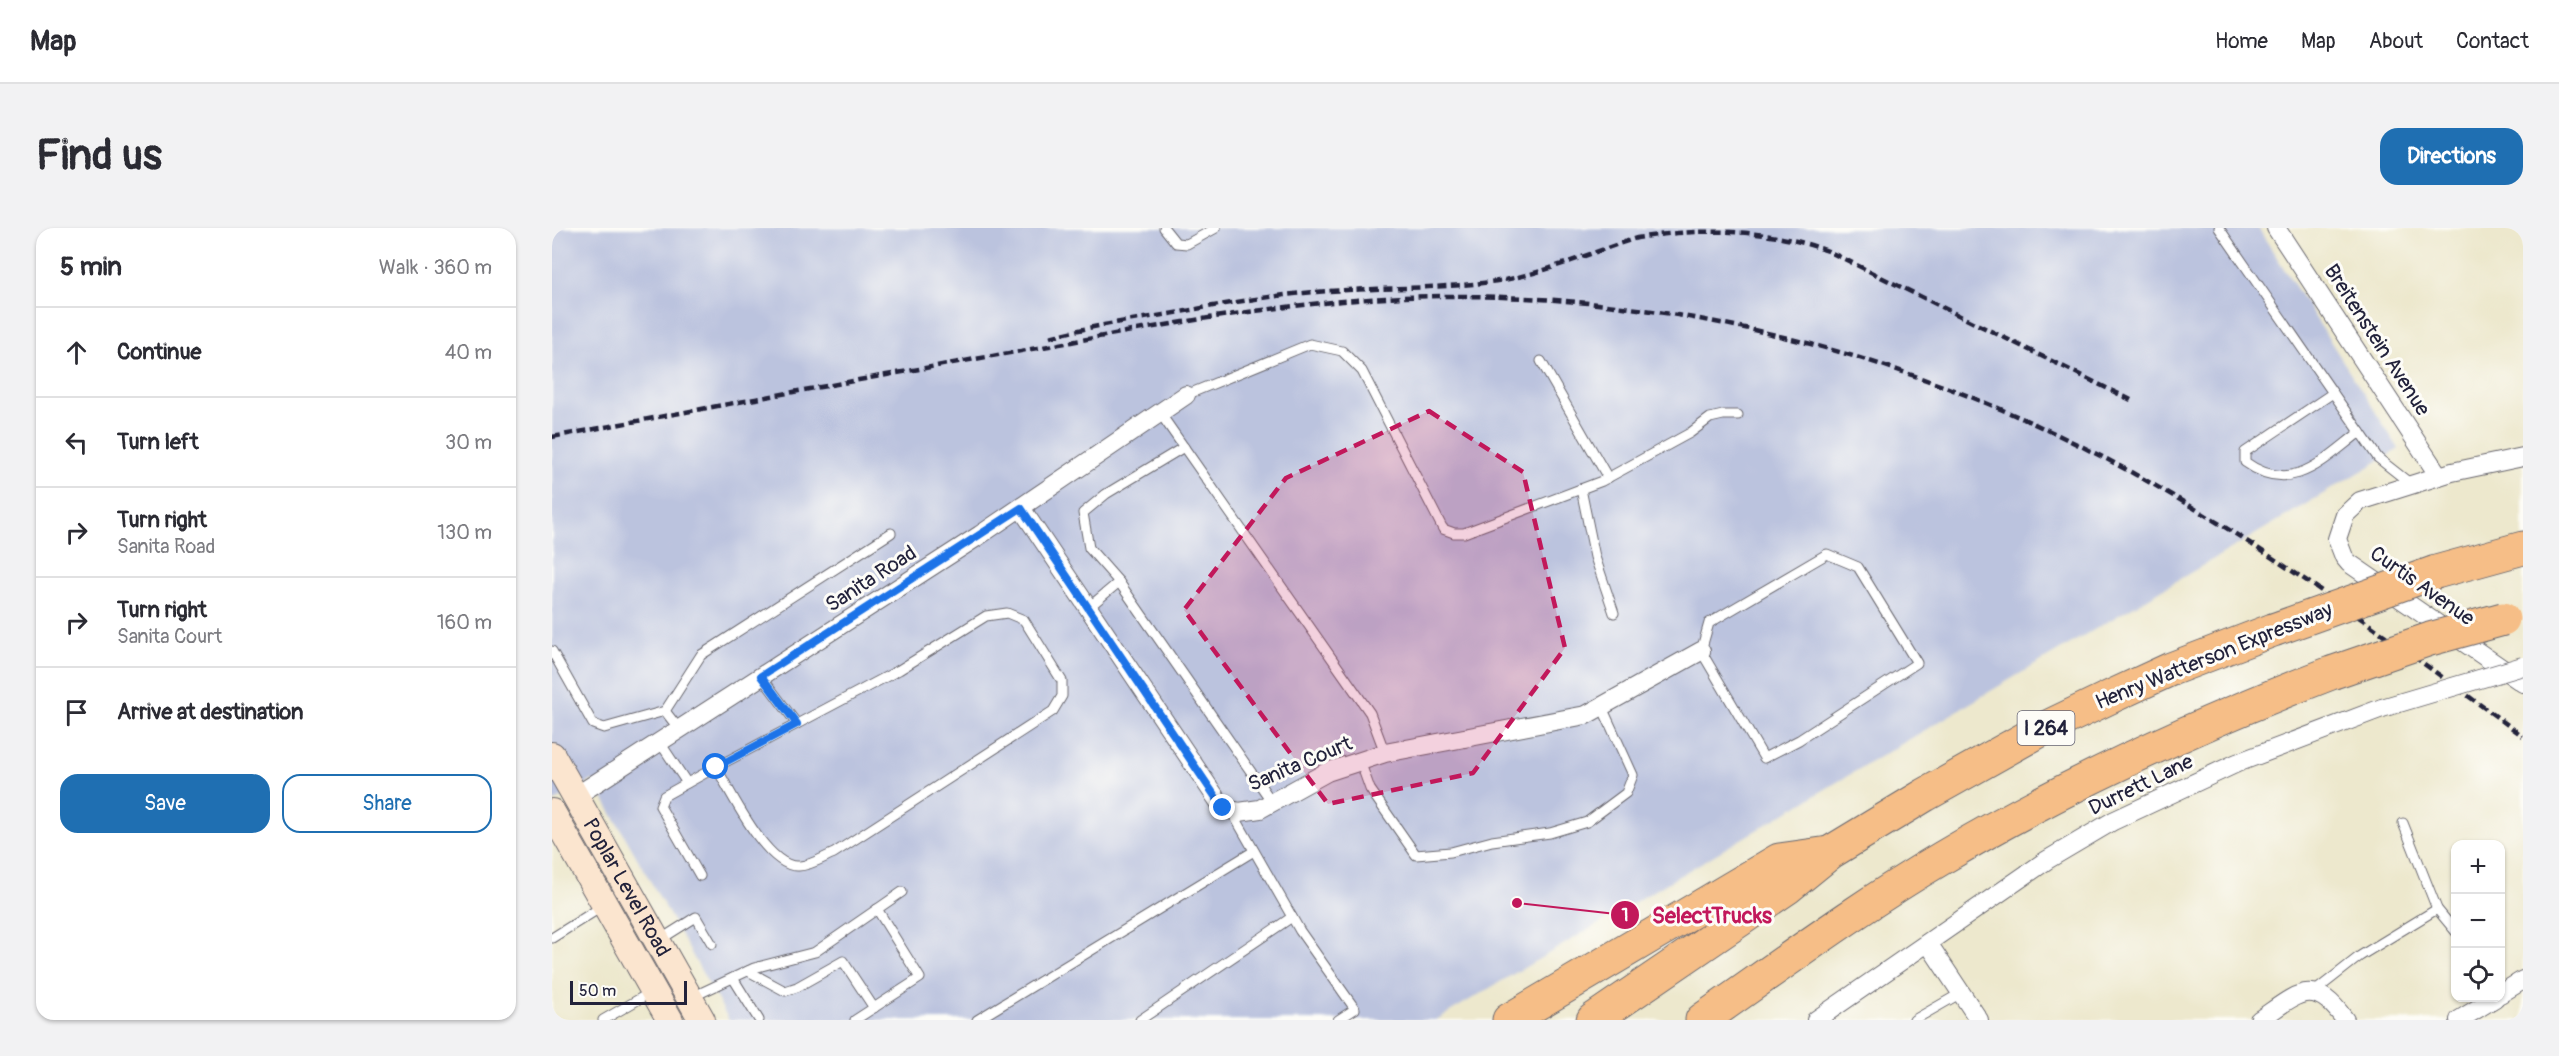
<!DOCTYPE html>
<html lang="en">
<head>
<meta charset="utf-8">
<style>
  body { margin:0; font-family:Pangolin,sans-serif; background:#f2f2f3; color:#2b2b33 }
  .controls { position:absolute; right:18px; bottom:18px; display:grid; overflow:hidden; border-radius:12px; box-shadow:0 2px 4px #0004 }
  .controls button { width:54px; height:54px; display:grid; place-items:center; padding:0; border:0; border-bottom:2px solid #e1e1e2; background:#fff; color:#2b2b33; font:30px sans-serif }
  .scale { position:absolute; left:18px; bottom:15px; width:117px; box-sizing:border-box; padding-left:6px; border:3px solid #22223b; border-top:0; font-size:16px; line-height:21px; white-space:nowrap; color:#22223b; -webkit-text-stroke:4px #fdfcf7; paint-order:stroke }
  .stop { position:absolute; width:18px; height:18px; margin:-14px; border:4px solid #1a73e8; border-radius:50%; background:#fff }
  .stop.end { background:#1a73e8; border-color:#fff; box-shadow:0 2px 6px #0008 }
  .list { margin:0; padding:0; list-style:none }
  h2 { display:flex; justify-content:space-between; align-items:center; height:78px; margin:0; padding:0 24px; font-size:26px }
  h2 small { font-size:20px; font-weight:400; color:#7c7c81 }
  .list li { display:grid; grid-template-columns:39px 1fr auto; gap:18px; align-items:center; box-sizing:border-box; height:90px; padding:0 24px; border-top:2px solid #e1e1e2 }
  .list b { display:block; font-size:22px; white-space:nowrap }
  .list p { margin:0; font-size:20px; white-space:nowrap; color:#7c7c81 }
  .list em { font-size:20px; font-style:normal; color:#7c7c81 }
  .actions { display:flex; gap:12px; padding:18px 24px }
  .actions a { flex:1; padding:14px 0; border:2px solid #1f6fb2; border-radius:18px; text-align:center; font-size:21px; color:#1f6fb2 }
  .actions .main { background:#1f6fb2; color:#fff }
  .icon { flex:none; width:33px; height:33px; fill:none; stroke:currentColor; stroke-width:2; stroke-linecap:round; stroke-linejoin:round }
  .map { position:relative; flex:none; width:1971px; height:792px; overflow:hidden; border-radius:18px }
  header { display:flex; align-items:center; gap:36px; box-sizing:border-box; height:84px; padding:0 30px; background:#fff; border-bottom:2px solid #e1e1e2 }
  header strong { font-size:28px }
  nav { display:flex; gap:33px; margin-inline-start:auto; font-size:21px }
  .intro { display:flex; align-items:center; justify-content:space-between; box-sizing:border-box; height:144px; padding:0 36px }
  h1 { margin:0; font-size:42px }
  .button { padding:15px 27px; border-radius:18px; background:#1f6fb2; color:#fff; font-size:21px; font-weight:700 }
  main { display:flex; gap:36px; padding:0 36px }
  aside { flex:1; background:#fff; border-radius:18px; box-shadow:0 2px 4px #0004 }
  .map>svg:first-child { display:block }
</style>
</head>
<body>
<header>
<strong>Map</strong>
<nav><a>Home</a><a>Map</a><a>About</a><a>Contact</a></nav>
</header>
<div class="intro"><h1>Find us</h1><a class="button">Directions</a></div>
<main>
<aside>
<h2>5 min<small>Walk · 360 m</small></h2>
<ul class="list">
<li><svg class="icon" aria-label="ahead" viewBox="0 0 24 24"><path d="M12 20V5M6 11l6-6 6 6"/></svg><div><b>Continue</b></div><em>40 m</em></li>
<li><svg class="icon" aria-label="left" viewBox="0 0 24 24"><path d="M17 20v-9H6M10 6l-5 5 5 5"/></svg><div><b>Turn left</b></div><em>30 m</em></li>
<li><svg class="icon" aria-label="right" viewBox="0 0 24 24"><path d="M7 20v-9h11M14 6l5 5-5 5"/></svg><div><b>Turn right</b><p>Sanita Road</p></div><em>130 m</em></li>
<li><svg class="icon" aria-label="right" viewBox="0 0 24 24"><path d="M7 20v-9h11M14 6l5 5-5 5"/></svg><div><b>Turn right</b><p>Sanita Court</p></div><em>160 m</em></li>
<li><svg class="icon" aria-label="arrive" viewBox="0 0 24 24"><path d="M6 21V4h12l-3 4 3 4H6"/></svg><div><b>Arrive at destination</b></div></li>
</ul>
<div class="actions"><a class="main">Save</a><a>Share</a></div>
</aside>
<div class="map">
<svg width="1971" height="792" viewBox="0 0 1971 792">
  <rect width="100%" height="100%" fill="#fdfcf7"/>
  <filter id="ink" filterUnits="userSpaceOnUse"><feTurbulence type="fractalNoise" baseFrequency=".0167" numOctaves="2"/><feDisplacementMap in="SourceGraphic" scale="12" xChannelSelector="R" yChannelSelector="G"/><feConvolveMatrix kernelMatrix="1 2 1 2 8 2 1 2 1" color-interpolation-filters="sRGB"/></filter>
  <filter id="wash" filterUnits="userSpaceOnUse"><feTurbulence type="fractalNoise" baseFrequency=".008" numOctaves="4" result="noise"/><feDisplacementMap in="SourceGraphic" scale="24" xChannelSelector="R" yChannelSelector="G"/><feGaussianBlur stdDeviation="1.35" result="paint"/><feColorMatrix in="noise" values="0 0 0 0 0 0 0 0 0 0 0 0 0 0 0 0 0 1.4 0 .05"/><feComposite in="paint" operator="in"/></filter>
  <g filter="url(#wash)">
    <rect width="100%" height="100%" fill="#ede8cd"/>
    <path fill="#bbc3de" d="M0,0H1706L1847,221L884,792H177L41,552L0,575Z"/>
  </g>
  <g filter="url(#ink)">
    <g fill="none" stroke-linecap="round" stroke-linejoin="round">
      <g stroke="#69676e" stroke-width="11">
        <g id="service">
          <path d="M612,0L624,15L635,16L664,0"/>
          <path d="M1667,0L1826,230L1859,256"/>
          <path d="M989,133L1056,250"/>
          <path d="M1781,165L1693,224V234C1740,268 1771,232 1808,204"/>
          <path d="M634,167L758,116L790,123L810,143L891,301L902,305H912L1050,253L1138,205L1158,190L1171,187H1186"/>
          <path d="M608,185L818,485L833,525"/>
          <path d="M1029,261L1043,329L1062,385"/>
          <path d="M1275,326L1306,339L1365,435L1247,512L1212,530L1149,423L1157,395Z"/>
          <path d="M567,354L720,574"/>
          <path d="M536,380L567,354L537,320L531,285L554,266L632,219"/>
          <path d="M0,423L41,496L52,500L113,483L127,501"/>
          <path d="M113,483L149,427L339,305"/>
          <path d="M107,513L135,555"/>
          <path d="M808,533L818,561L864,627L899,624L940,613L998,605L1035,594L1074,565L1081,547L1050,479"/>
          <path d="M164,539L245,496"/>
          <path d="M680,584L748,703L803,781L786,792"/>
          <path d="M1851,595L1885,681L1904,704"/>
          <path d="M148,648L108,578L112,568L164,539C179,564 215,641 247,638C258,638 272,629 282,625L501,483L510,468V453L472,392L455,385L434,388L347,442L245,496L209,448"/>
          <path d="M0,710L51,678"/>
          <path d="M106,713L144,689L160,716"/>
          <path d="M196,743L233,763L245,759L291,733L322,780"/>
          <path d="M181,750L207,792"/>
          <path d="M1762,764L1808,728L1885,681"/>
          <path d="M140,769L202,740L263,724L350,664"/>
          <path d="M51,792L101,763"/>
          <path d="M303,792L368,750L325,681"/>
          <path d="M425,792L702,623"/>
          <path d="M588,792L740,689"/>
          <path d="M1362,792L1409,765"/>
        </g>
      </g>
      <g stroke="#69676e" stroke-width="20">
        <g id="minor">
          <path d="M1724,0L1887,248"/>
          <path d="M1971,229L1900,244L1808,273L1793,287L1785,311L1792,329L1797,335L1971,455"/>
          <path d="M469,280L671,580L687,584L708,581L775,544L833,525L1034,487L1149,423"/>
          <path d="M24,568L428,307L634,167"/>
          <path d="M1376,715L1427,792"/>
          <path d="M1948,766L1971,752"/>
          <path d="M1264,792L1495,632L1561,593L1685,535L1830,480"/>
          <path d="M1707,792C1744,767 1761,746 1793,792"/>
          <path d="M1907,792L1943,770"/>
        </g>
      </g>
      <g stroke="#69676e" stroke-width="28">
        <g id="secondary">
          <path id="s1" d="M0,527L150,792"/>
          <path d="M0,584L118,792"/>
        </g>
      </g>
      <g stroke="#69676e" stroke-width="35">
        <g id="motorway">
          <path d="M1884,344L1971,320"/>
          <path d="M957,792L1227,632L1277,625"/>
          <path d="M1041,792L1236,659L1279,624L1373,567L1487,503L1556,470L1619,441L1721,402"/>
          <path d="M1150,792C1229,737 1307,679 1390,630C1515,556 1644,497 1779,445"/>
        </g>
      </g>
      <use href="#service" stroke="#fff" stroke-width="9"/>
      <use href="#minor" stroke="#fff" stroke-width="18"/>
      <use href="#secondary" stroke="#fbe5cf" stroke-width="26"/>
      <use href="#motorway" stroke="#f6be87" stroke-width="33"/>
      <g stroke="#22223b" stroke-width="4.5" stroke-dasharray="9 4.5" stroke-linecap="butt">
        <path d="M498,109C539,98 581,92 623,85C666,77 709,69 752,65C814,59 877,62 938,54C990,48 1035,25 1085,10C1147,0 1216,0 1276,23L1579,172"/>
        <path d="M0,209C165,178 331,147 497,118C628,94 759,69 893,68C1101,67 1315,116 1504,206C1672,285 1821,399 1971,508"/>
      </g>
      <g stroke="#69676e" stroke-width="20" stroke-linecap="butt">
        <path id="minor-bridge" d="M1830,480L1971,438"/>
      </g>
      <g stroke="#69676e" stroke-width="35" stroke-linecap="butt">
        <g id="motorway-bridge">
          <path d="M1721,402L1884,344"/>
          <path d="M1779,445L1878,411L1951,391"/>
        </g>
      </g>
      <use href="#minor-bridge" stroke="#fff" stroke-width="18"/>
      <use href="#motorway-bridge" stroke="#f6be87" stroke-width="33"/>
    </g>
  </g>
  <g fill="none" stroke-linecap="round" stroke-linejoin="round" filter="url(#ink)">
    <path stroke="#1a73e8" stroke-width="8" d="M164,539L245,496L209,448L469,280L671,580"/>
  </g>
  <path fill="#c2185b" fill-opacity="0.2" stroke="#c2185b" stroke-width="4.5" stroke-dasharray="12 8" stroke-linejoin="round" d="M877,183L971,244L1013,420L921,545L776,576L632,382L734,250Z"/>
  <g text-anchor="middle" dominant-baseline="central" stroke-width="6" stroke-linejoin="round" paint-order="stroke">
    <rect fill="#fdfcf7" stroke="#646373" stroke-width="1.5" x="1465.5" y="483" width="57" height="34" rx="4.5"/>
    <g font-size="20" font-weight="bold" fill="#22223b">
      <text x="1494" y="500">I 264</text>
    </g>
    <g font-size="21" fill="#22223b" stroke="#fdfcf7">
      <text transform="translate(1825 112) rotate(57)">Breitenstein Avenue</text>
      <text transform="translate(319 351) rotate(-33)">Sanita Road</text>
      <text transform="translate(1870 358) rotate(35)">Curtis Avenue</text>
      <text transform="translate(1662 428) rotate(-22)">Henry Watterson Expressway</text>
      <text transform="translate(748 536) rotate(-23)">Sanita Court</text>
      <text transform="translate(1589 557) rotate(-26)">Durrett Lane</text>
      <text stroke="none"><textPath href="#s1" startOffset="152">Poplar Level Road</textPath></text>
    </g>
  </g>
  <path fill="none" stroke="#c2185b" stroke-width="2" d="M965 675L1073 687"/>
  <g fill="#c2185b" stroke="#fdfcf7" stroke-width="2">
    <circle cx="965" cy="675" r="6"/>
    <circle cx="1073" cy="687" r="15"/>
  </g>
  <g font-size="18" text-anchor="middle" font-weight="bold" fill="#fff">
    <text x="1073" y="693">1</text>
  </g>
  <g font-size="22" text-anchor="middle" font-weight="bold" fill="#c2185b" stroke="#fdfcf7" stroke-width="6" stroke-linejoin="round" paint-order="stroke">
    <text x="1160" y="695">SelectTrucks</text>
  </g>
</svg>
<div class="controls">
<button>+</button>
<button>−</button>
<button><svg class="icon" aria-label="locate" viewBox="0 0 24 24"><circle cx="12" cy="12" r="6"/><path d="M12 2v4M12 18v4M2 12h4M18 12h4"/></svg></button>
</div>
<div class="scale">50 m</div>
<div class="stop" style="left:164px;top:539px"></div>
<div class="stop end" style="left:671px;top:580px"></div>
</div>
</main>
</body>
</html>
